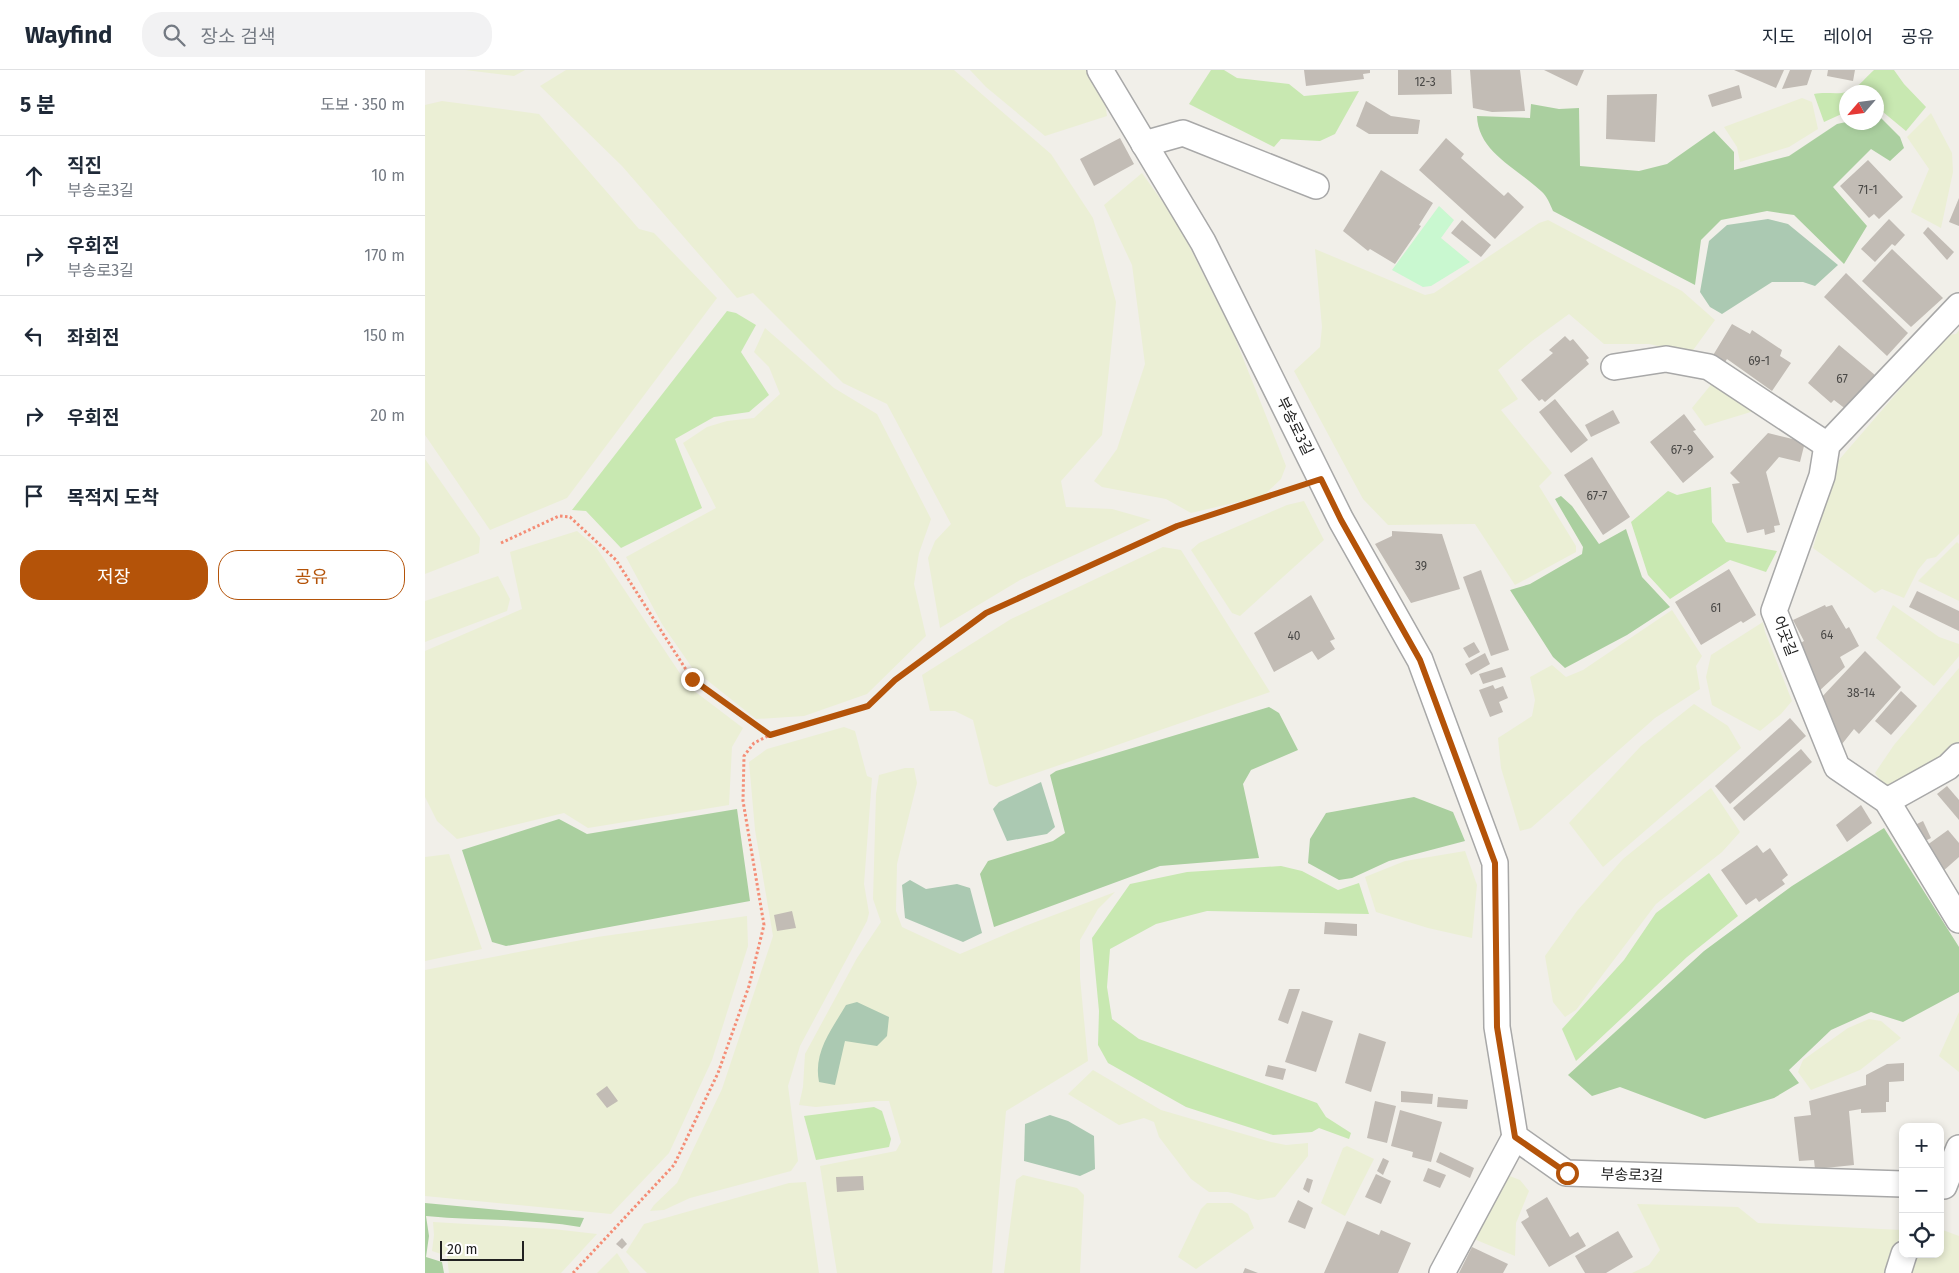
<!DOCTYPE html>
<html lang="ko">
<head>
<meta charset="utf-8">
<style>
  body { margin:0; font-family:"Fira Sans","Noto Sans KR",sans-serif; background:#f2f2f3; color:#1f2937 }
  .controls { position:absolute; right:15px; bottom:15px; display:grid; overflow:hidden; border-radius:10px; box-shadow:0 2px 8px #0003 }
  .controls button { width:45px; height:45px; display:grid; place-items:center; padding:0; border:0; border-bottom:1px solid #e0e1e3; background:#fff; color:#1f2937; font:25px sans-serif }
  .compass { position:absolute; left:1414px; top:15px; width:45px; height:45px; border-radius:50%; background:#fff; box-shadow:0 2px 8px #0003; rotate:242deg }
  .scale { position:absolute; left:15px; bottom:12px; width:84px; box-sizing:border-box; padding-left:5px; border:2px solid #212121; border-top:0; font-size:14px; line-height:18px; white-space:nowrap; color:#212121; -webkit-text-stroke:4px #fff; paint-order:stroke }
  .stop { position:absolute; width:15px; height:15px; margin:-11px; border:4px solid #b45309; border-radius:50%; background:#fff }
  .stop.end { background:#b45309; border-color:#fff; box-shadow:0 1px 5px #0008 }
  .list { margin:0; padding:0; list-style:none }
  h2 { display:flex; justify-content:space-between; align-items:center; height:65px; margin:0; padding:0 20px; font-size:21px }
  h2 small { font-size:16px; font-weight:400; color:#747a83 }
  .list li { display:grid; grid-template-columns:32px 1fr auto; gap:15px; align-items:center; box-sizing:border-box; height:80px; padding:0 20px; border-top:1px solid #e0e1e3 }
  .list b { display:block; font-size:19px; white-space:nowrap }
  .list p { margin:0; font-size:16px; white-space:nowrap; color:#747a83 }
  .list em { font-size:16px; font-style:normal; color:#747a83 }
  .actions { display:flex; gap:10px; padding:15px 20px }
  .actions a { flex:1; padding:11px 0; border:1px solid #b45309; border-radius:20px; text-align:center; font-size:18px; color:#b45309 }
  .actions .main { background:#b45309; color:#fff }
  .icon { flex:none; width:28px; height:28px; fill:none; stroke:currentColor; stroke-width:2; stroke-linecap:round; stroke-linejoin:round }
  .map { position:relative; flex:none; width:1534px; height:1203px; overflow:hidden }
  header { display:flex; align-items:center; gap:30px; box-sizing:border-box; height:70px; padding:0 25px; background:#fff; border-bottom:1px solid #e0e1e3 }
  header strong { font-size:24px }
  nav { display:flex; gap:28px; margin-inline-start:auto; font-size:18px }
  .search { width:350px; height:45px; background:#f2f2f3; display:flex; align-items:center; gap:12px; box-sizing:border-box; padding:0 18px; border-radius:20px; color:#747a83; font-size:19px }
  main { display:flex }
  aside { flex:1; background:#fff }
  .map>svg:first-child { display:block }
</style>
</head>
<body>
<header>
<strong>Wayfind</strong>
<div class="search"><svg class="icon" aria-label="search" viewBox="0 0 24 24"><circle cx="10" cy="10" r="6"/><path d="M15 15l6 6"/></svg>장소 검색</div>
<nav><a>지도</a><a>레이어</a><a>공유</a></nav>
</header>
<main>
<aside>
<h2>5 분<small>도보 · 350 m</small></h2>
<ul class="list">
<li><svg class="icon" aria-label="ahead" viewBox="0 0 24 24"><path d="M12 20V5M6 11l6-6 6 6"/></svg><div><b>직진</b><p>부송로3길</p></div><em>10 m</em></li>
<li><svg class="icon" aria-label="right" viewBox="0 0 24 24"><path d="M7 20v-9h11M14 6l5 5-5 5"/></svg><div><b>우회전</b><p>부송로3길</p></div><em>170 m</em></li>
<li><svg class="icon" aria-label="left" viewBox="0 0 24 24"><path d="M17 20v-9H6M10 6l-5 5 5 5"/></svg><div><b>좌회전</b></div><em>150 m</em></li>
<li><svg class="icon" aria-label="right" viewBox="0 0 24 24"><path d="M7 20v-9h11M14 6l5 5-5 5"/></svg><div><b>우회전</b></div><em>20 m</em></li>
<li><svg class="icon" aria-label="arrive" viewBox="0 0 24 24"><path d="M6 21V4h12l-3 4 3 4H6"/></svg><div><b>목적지 도착</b></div></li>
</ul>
<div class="actions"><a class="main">저장</a><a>공유</a></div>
</aside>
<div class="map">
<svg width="1534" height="1203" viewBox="0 0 1534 1203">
  <rect width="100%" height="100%" fill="#f1efe9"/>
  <g fill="#ebefd5">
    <path d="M40,0H100L89,6Z"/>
    <path d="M141,0H529L626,84L668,148L691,232L677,365L636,411L641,437L687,439L726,450L595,510L515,558L503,488L510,471L526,454L462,334L418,313L328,223L312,228L197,96L115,16Z"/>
    <path d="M545,0H664L679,25L682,46L620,66L561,17Z"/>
    <path d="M1377,28L1387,32L1393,59L1364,77L1315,92L1312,77L1299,57Z"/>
    <path d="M17,31L114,44L214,159L229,163L292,228L142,428L65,460L0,365V35Z"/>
    <path d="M1506,43L1527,83L1528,102L1516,158L1486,142L1504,99L1482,67Z"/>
    <path d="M717,103L752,152L808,263L861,396L856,409L838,426L766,443L741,429L677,417L669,411L692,379L720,294L707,195L679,135Z"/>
    <path d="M1123,150L1257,221L1290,250L1266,283L1224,274H1179L1144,244L1107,271L1073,300L1093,329L1076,340L1127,403L1114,416L1151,476V482L1090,515L1050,454L963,455L938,429L869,301L895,277L897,257L890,179L1000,225L1009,223L1114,153Z"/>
    <path d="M340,258L409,318L452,344L506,449L494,483L489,514L501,566L442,624L379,646L331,649L268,599L237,554L201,487L291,438L258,373L282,357L302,351L329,348L355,324L344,297L329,282Z"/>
    <path d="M1534,260V464L1511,487L1502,489L1493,500L1479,528L1457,519L1450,523L1388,478L1413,391L1522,265L1531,264Z"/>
    <path d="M1289,311L1329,341L1280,356L1267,338Z"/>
    <path d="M0,389L55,468L54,483L0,504Z"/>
    <path d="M879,431L899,470L815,546L807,543L766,480L774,473L862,435Z"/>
    <path d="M152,461L171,477L264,617L318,658L307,677L304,735L163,758L139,743L32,769L12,751L0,727V581L97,539L85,482Z"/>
    <path d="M1532,472L1534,474V531L1493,511Z"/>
    <path d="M738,477L756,480L845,622L571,717L564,714L548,650L530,641H505L497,605L586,549Z"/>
    <path d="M73,506L85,529L82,541L0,572V531Z"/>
    <path d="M1468,535L1514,567L1534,574V586L1509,616L1451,568Z"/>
    <path d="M1247,540L1277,586L1271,596L1275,619L1230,648L1106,758L1095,761L1076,698L1073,668L1107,646L1110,630L1105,607L1127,595L1141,607L1158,600Z"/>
    <path d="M1338,552L1340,562L1367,631L1356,644L1335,661L1287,635L1281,607L1286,585Z"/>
    <path d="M1534,598V673L1522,685L1463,720L1450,703L1469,675Z"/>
    <path d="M1269,634L1303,656L1316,678L1178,797L1144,753L1216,676Z"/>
    <path d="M419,657L430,661L442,706L447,708L439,814L444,843L442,851L375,976L363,1016L373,1091L366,1101L265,1128L239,1140L225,1141L229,1135L252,1113L297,1019L348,866L330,760L324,692L342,679Z"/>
    <path d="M480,698H489L492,713L472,794L471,841L477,857L535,884L600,856L690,822L673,839L655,870V908L663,991L581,1041L567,1203H412L395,1096L471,1081L476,1072L464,1031H452L391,1037L374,1035L378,1017L380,984L432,888L456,852L448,829L451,724L454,705Z"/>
    <path d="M1286,718L1315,762L1297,782L1231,834L1151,940L1140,947L1128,932L1120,886L1152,841L1198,789Z"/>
    <path d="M1040,781L1052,815L1047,868L1003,858L951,842L940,807L980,791Z"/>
    <path d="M24,784L57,879L0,891V787Z"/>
    <path d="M322,846L323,876L287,990L244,1083L186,1144L0,1126V900L172,867Z"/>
    <path d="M1534,942V1002L1514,986Z"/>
    <path d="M1444,949L1456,951L1476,968L1435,1000L1386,1020L1373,1002L1378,990L1423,958Z"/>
    <path d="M668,1000L736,1040L846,1072L861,1075L883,1073V1086L850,1127L833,1130L803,1122H784L766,1109L734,1067L729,1052L719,1048L694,1055L643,1024Z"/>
    <path d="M922,1076L949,1089L920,1146L896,1133L918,1078Z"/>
    <path d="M598,1105L652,1118L659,1125L655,1203H579L591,1110Z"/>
    <path d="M1082,1105L1095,1110L1104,1121L1091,1153L1090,1186L1049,1169Z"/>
    <path d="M381,1112L394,1203H222L201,1182L219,1154L364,1113Z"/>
    <path d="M782,1133H807L823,1144L829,1158L771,1199L753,1187L776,1139Z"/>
    <path d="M1212,1134L1313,1137L1333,1153L1477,1160L1462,1203H1207L1224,1195L1235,1180Z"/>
    <path d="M8,1152L128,1159L172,1164L136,1203H24L22,1186L7,1181L9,1165Z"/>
    <path d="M1515,1159L1534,1166V1203H1484L1490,1184H1515Z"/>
    <path d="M192,1183L205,1203H172Z"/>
  </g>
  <g fill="#c8e8b1">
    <path d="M786,0H799L812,8L864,14L879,26L934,21L910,64L895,71L856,69L849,77L764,34Z"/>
    <path d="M1449,0H1469L1479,14L1501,37L1481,61L1452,37V22H1422L1421,42L1399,52L1389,24C1399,22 1408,24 1417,23C1431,21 1439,9 1449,0Z"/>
    <path d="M302,241L311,243L331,255L316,282L344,325L324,342L289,347L250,369L277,438L196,478L161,441L147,440Z"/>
    <path d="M1286,417L1287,452L1301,472L1352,481L1341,502L1305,490L1245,529L1223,505L1206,452L1243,421L1252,425Z"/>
    <path d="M856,796L877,801L913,820L934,813L944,844L782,841L731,854L685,879L682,917L687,949L714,969L892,1033L901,1047L926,1063L924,1069L894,1058L887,1062L848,1065L761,1037L683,993L673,975L674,941L667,868L705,814L762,802Z"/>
    <path d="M1284,803L1313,846L1262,887L1151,991L1137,959L1199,890L1231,843Z"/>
    <path d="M449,1037L457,1041L466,1069L464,1077L391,1090L379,1046Z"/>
  </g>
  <g fill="#aacf9f">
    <path d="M1106,34L1134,39L1154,38L1155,96L1214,101L1242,94L1289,61L1309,82V100L1364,86L1412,54L1421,52H1452V47L1456,48L1475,67L1479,78L1465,91L1446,79L1408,117L1442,156L1419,194L1369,145L1342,141L1296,150L1276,170L1270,215L1128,141C1125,134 1122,126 1116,121C1092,98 1053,82 1052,46L1105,48Z"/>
    <path d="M1136,426L1147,436L1174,474L1201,459L1217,507L1245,537L1202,565L1140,598L1128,587L1085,520L1105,514L1157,484L1158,477L1130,429Z"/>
    <path d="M844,637L854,643L873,680L826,700L818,714L834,788L735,796L569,857L555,804L563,791L628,771L640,763L625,705L631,701Z"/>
    <path d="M989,727L1028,742L1040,771L964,791L927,808L914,810L883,793L885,769L901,743Z"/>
    <path d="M312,739L325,831L81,876L67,872L37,780L134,749L162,764Z"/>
    <path d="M1459,758L1534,877V922L1478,952L1446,942L1406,960L1364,1000L1374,1013L1349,1028L1280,1049L1195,1017L1167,1026L1143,1005L1279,881L1367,816Z"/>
    <path d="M0,1133L159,1148L155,1157C104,1148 53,1151 1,1146L4,1166L1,1187L17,1192L19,1203H0Z"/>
  </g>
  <g fill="#abc9b2">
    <path d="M1343,149L1363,154L1413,195L1390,216L1378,212H1347L1297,244L1285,237L1275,222L1284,171L1302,155Z"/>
    <path d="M616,712L630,757L622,764L582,771L568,739L574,732Z"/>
    <path d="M485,810L501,819L532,814L545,818L557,863L538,872L480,848L477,815Z"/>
    <path d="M432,932L464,947L462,966L452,976L420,971L410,1015L394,1012C388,982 407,959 421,935Z"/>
    <path d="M625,1045L643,1051L669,1066L670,1099L655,1106L599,1091L600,1054Z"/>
  </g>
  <path fill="#c9f8d0" d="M1014,136L1029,150L1016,168L1045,192L1006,216L998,217L967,200Z"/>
  <g fill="#c2bcb5">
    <path d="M879,0H945V3L938,4L939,9L881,16Z"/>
    <path d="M973,0H1026L1027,24L973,25Z"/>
    <path d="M1045,0H1095L1100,41L1067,42L1048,38Z"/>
    <path d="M1119,0H1159L1152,16Z"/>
    <path d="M1309,0H1359L1351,18Z"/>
    <path d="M1365,0H1387L1382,15L1357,19Z"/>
    <path d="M1403,0H1430L1428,11L1402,6Z"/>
    <path d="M1314,15L1317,28L1287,37L1283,25Z"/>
    <path d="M1232,24L1230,72L1181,69L1182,25Z"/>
    <path d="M941,31L966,46L995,50L993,64H944L931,56Z"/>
    <path d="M695,68L709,94L669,116L655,89Z"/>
    <path d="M1021,68L1039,84L1036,88L1079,126L1083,122L1099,137L1070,169L994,100Z"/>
    <path d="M1443,90L1478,127L1454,149L1449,144L1444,148L1415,116Z"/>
    <path d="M956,100L1008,133L994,155L996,156L970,194L945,179L943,181L918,161Z"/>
    <path d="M1534,128V156L1524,152Z"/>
    <path d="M1464,149L1480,165L1470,176L1467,174L1450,192L1436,179Z"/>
    <path d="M1037,150L1066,175L1056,187L1026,163Z"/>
    <path d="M1503,157L1529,182L1522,190L1498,163Z"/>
    <path d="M1467,179L1518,228L1486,257L1437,211Z"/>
    <path d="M1421,203L1483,263L1462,286L1399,227Z"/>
    <path d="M1307,254L1325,264L1327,260L1357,280L1355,286L1366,293L1347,321L1302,289L1298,295L1287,287Z"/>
    <path d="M1140,266L1145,271L1148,269L1164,288L1161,290L1164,294L1120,332L1117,329L1114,331L1096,310L1128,283L1124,280Z"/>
    <path d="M1414,275L1450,305L1422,340L1409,330L1406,333L1383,313Z"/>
    <path d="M1130,329L1163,370L1146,383L1114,342Z"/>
    <path d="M1188,340L1195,353L1166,367L1160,355Z"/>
    <path d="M1259,344L1271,360L1268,361L1289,387L1258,413L1225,372Z"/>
    <path d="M1343,363L1380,372L1375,392L1354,387L1341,402L1355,455L1349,456L1350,462L1340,465L1339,459L1322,463L1307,414L1315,413L1305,403Z"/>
    <path d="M1167,387L1205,447L1178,465L1139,405Z"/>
    <path d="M967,461L1017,464L1035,519L986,533L950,474L967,466Z"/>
    <path d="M1304,499L1331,545L1318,553L1316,551L1276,575L1250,532Z"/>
    <path d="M1056,500L1084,580L1066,586L1038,507Z"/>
    <path d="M1492,521L1534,541V561L1484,537Z"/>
    <path d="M886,525L910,569L905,571L910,579L893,590L887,581L849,602L829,563Z"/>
    <path d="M1400,535L1401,537L1407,535L1421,559L1424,557L1434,576L1415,587L1420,597L1393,622L1372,575L1379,571L1368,550Z"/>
    <path d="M1049,572L1055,582L1044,588L1038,578Z"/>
    <path d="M1440,581L1476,617L1434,664L1429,659L1417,674L1395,629Z"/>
    <path d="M1060,583L1065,594L1046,605L1040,594Z"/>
    <path d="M1077,597L1081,607L1058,614L1054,604Z"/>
    <path d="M1068,615L1070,619L1078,616L1083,628L1074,632L1078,642L1065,647L1054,620Z"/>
    <path d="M1476,621L1492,636L1466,665L1450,651Z"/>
    <path d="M1365,648L1381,666L1305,734L1290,716Z"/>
    <path d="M1376,679L1387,692L1319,751L1308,738Z"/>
    <path d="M1522,716L1534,730V750L1512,724Z"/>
    <path d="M1436,735L1447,753L1422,772L1411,755Z"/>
    <path d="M1498,751L1506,768L1496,773L1488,756Z"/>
    <path d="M1523,760L1534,773V787L1517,802L1498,778Z"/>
    <path d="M1332,775L1338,783L1345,778L1363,805L1357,810L1360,814L1334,832L1331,828L1321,835L1296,800Z"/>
    <path d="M367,841L371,858L352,861L349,845Z"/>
    <path d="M900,852L932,854V866L899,864Z"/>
    <path d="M864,919H875L863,954L853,950Z"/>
    <path d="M877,941L908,951L891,1002L860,992Z"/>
    <path d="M934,963L961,972L946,1022L920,1013Z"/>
    <path d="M1479,993V1011L1464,1012V1032H1461V1042L1436,1043V1039L1424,1041L1429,1095L1390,1099L1389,1090L1374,1091L1369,1047L1386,1045L1384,1031L1441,1015V1005L1462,994Z"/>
    <path d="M843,995L861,999L858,1010L840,1006Z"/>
    <path d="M182,1016L193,1031L182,1038L171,1024Z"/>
    <path d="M976,1021L1008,1024L1007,1034L976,1032Z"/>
    <path d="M1013,1027L1043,1030L1042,1039L1012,1037Z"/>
    <path d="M950,1031L971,1036L962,1073L942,1068Z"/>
    <path d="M975,1040L1017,1052L1006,1092L987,1087L988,1082L966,1076Z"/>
    <path d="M1015,1082L1049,1098L1045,1108L1011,1092Z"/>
    <path d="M958,1088L964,1091L958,1105L952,1101Z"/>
    <path d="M1003,1098L1021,1105L1015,1118L998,1111Z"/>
    <path d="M951,1104L966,1111L956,1134L940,1127Z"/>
    <path d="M438,1106L439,1120L412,1122L411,1107Z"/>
    <path d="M882,1108L888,1110L884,1123L878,1119Z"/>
    <path d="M1122,1127L1145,1167L1153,1162L1161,1176L1124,1197L1096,1152L1104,1147L1101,1140Z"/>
    <path d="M873,1130L888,1138L880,1159L863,1152Z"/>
    <path d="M922,1151L954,1165L956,1160L986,1173L973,1203H899Z"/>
    <path d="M1193,1161L1208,1187L1181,1203H1160L1150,1186Z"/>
    <path d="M197,1168L202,1174L197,1179L191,1174Z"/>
    <path d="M1047,1177L1083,1194L1078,1203H1034Z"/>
    <path d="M820,1198L833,1203H818Z"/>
  </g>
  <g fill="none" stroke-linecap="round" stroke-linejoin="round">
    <g stroke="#a8a8a8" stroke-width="28">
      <g id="street">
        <path d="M675,0L778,172L916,450L995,590L1070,793L1072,957L1090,1067L1141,1103L1478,1114"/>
        <path d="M719,74L758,63L891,116"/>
        <path d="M1534,236L1402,375L1397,406L1349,541L1412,697L1462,731L1534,850"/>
        <path d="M1189,297L1241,289L1284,297L1402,375"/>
        <path d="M1462,731L1523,697L1534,686"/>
        <path d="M1519,1116L1534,1078"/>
        <path d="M1017,1203L1090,1067"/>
        <path d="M1473,1203L1479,1184"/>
      </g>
    </g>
    <g stroke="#f48d76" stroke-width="3" stroke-dasharray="2.5 2.5" stroke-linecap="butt">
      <path d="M76,473L134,446L145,447L191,490L267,609L345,664"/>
      <path d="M148,1203L249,1095L293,1003L324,916L339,855L318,731L319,686L329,673L345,665L443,636L470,610L561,543L751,456L872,417"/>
    </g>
    <use href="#street" stroke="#fff" stroke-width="25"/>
  </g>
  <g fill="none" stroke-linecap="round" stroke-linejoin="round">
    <path stroke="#b45309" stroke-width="6" d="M267,609L345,665L443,636L470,610L561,543L752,456L896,409L916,450L995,590L1070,793L1072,957L1090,1067L1142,1103"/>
  </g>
  <g text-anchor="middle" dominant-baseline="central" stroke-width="5" stroke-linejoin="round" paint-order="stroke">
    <g font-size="12" fill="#494846">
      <text x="1000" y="12">12-3</text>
      <text x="1443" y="120">71-1</text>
      <text x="1334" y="291">69-1</text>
      <text x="1417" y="309">67</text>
      <text x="1257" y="380">67-9</text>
      <text x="1172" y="426">67-7</text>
      <text x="996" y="496">39</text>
      <text x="1291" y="538">61</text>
      <text x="1402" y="565">64</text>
      <text x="869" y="566">40</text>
      <text x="1436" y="623">38-14</text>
    </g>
    <g font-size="15" fill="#212121" stroke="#fff">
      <text transform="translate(870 356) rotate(64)">부송로3길</text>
      <text transform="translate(1360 566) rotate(69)">어곳길</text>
      <text transform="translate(1207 1105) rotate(2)">부송로3길</text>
    </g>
  </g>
</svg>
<div class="controls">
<button>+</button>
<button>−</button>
<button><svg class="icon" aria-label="locate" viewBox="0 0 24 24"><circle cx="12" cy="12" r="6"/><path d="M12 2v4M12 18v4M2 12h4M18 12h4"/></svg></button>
</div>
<svg class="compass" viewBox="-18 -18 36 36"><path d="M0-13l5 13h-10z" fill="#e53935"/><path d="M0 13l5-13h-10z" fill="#747a83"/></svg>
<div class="scale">20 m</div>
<div class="stop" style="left:1142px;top:1103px"></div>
<div class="stop end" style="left:267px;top:609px"></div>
</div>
</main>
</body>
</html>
